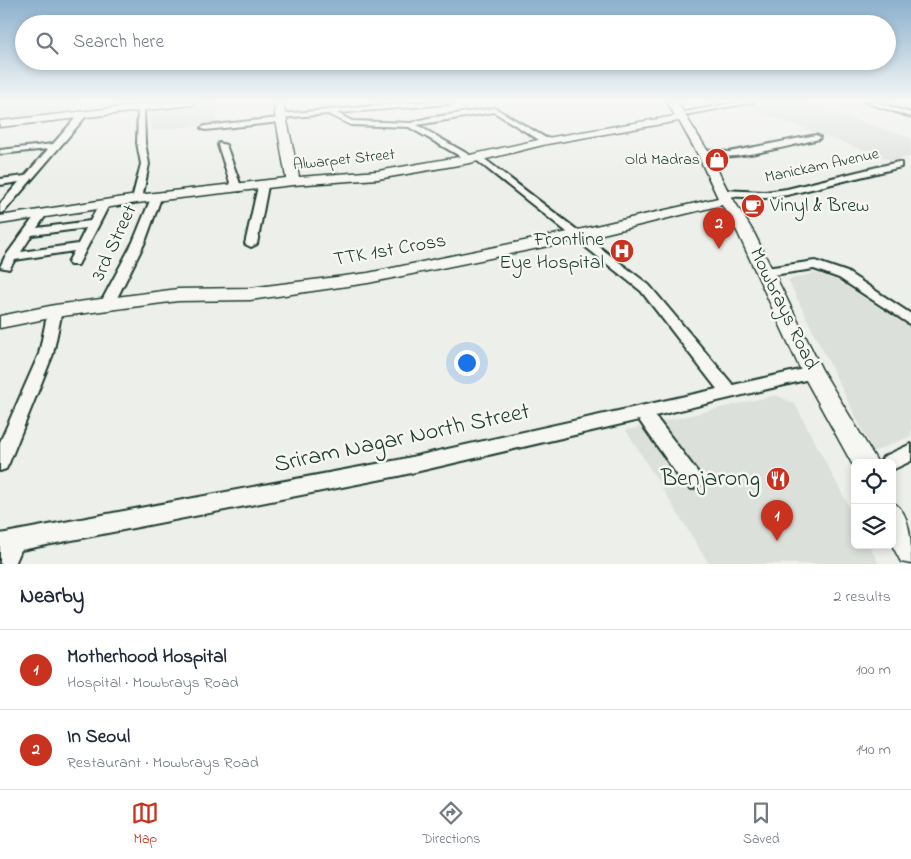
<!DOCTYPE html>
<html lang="en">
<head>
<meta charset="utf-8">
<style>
  body { margin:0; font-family:"Indie Flower",sans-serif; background:#f6f6f7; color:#1f2937 }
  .controls { position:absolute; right:15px; bottom:15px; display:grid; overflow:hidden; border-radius:8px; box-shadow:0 2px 8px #0003 }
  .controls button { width:45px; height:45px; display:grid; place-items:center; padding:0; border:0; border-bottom:1px solid #e0e1e3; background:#fff; color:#1f2937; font:25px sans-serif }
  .you { position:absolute; left:466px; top:362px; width:18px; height:18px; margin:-12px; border:4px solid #fff; border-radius:50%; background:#1a73e8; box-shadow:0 0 0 8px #1a73e833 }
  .badge { display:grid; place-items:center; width:32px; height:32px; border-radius:50%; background:#c8321e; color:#fff; font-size:16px; font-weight:700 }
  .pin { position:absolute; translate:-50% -41px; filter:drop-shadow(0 1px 2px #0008) }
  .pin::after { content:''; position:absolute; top:26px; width:18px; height:15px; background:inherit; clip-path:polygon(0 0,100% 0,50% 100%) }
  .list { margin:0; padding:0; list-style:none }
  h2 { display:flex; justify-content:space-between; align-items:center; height:65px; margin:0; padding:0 20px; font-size:21px }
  h2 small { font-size:16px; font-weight:400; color:#747a83 }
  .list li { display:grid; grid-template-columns:32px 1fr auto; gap:15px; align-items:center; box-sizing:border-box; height:80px; padding:0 20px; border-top:1px solid #e0e1e3 }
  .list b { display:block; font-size:19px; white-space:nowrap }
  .list p { margin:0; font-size:16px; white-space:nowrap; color:#747a83 }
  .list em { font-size:16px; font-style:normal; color:#747a83 }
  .icon { flex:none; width:28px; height:28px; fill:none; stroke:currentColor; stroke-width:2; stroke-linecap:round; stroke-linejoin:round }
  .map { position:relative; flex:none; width:911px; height:564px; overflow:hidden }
  .search { position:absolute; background:#fff; box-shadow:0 2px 8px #0003; left:15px; right:15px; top:15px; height:55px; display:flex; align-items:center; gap:12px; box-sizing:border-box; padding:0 18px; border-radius:28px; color:#747a83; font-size:19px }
  .sheet { height:225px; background:#fff }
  nav { display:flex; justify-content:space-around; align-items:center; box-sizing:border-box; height:70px; border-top:1px solid #e0e1e3; background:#fff; font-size:14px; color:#747a83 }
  nav a { display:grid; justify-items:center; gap:2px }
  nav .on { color:#c8321e }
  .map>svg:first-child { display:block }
</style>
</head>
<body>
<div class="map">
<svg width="911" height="564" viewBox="0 0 911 564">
  <rect width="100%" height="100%" fill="#edefea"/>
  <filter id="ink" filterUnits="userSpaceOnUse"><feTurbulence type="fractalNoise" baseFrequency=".02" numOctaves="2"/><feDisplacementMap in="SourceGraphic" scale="10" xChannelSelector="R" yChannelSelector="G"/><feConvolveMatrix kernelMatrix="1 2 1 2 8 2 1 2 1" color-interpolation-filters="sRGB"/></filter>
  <g filter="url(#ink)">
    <g fill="#dce0db">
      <path d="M0,102H84L67,115L0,123Z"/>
      <path d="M219,102L216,123L152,131L150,110Z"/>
      <path d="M771,102H800L911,138V156L893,161L745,107Z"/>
      <path d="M814,273L835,279L911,328V436L873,452L788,280Z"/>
      <path d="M776,395L795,404L855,518V545H869L879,564H709L626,430Z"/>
    </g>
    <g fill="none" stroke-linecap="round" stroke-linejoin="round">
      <g stroke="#1f3d34" stroke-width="4">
        <g id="street">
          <path d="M423,102H451L448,104L337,113L352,121L411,123L428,118L495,108L551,141L544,143L494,112L417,125L473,157L474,159L470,162L409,127L351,125L328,114L281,118L284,120L280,122L205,130L201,128L205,126L279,118L276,116L280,114Z"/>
          <path d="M738,102H754L679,116L675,114Z"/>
          <path d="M865,102H875L911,113V117Z"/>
          <path d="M141,106L144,108L145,143L149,164L142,199L137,202L132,199L141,164L137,143L138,108Z"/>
          <path d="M80,113L87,115L4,212L0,213V204L19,182L0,185V179L25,176L48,149L0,154V150L53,144Z"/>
          <path d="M816,135L820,137L819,139C796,144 716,166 699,153L703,150L729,152Z"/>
          <path d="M219,143L226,145L242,189L240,191H234L232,189L218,145Z"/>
          <path d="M478,154L649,285L733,385L813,367L818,369L821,373L818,377L655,416L699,474L701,480L699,486L692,489L685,486L639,420L398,476L21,550L15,564H0V534L398,460L717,389L641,291L475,159L474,157Z"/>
          <path d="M898,162L901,163V167L787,195L765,198L722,196L717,193L722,190L765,192L787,189Z"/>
          <path d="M263,183L268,186L257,244L251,247L245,244L258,186Z"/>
          <path d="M156,195L161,198L145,242L114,304L112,307H102L100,304L133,242L151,198Z"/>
          <path d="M104,202L109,205L78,265H70L68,262L74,251L15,260L9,269L0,267L5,257L37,213H45L46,215L37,228L90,221L100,203ZM86,228L78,244L21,252L32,235Z"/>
          <path d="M815,261L847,272L911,314V325L839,278L814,269L766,276L760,272L766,268Z"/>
          <path d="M55,307L62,311L53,354L9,463L6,469L0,471V442L39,354L48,311Z"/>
          <path d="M911,444V461L892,470V463H880L883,457Z"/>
        </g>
      </g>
      <g stroke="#1f3d34" stroke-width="3">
        <g id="secondary">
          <path d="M166,102H197L192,105L0,127V121Z"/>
          <path d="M273,102H283L299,177L378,171L470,155L547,138L675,116L667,102H677L709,153L728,191L754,233L822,370L878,463H855V469L802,373L738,233L722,205L578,240L368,283L250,300L178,301L55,317L0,328V316L55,305L178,289L250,288L368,273L578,230L718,198L697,153L679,121L547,144L470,163L378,179L293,185L137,203L0,224V216L137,195L286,178Z"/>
          <path d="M892,502C911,511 911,542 911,564L901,562L892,545Z"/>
        </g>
      </g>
      <use href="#street" fill="#f6f6f2" fill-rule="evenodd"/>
      <use href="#secondary" fill="#f6f6f2" fill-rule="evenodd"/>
    </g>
  </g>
  <linearGradient id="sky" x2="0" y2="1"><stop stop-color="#8bb0cd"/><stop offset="0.56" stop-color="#f7f8f6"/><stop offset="1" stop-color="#f7f8f6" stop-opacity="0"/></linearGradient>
  <rect width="911" height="181" fill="url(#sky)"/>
  <defs>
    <g id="shop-disc" transform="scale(1.25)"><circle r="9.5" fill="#c8321e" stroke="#f6f6f2"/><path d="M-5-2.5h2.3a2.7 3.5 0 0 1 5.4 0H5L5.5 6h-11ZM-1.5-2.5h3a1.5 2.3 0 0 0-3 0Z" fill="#fff"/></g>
    <g id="cafe-disc" transform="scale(1.25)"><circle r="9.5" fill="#c8321e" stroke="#f6f6f2"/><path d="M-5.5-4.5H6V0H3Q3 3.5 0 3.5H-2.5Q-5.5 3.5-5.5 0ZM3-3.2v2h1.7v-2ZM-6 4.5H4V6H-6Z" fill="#fff"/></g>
    <g id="hospital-disc" transform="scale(1.25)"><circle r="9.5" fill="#c8321e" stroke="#f6f6f2"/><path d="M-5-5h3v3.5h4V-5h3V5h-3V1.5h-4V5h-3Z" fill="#fff"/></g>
    <g id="restaurant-disc" transform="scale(1.25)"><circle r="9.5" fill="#c8321e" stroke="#f6f6f2"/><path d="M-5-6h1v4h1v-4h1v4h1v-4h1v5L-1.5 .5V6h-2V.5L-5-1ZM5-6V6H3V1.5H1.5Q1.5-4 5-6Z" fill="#fff"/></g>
  </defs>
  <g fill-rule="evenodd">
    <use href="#shop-disc" x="717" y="160"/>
    <use href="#cafe-disc" x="753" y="206"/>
    <use href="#hospital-disc" x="622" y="251"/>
    <use href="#restaurant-disc" x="778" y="479"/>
  </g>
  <g text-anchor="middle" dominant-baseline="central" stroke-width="5" stroke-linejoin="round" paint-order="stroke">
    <g font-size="16" fill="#1f3d34" stroke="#f6f6f2">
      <text transform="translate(344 160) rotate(-6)">Alwarpet Street</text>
      <text transform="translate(822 166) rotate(-12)">Manickam Avenue</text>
    </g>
    <g font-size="16" fill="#1f3d34" stroke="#f6f6f2" text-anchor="end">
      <text x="700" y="160">Old Madras</text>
    </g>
    <g font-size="20" fill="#1f3d34" stroke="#f6f6f2" text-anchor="start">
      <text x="770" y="206">Vinyl &amp; Brew</text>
      <text x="604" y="240" text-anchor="end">Frontline<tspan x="604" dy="23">Eye Hospital</tspan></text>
    </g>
    <g font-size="20" fill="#1f3d34" stroke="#f6f6f2">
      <text transform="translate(115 243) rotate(-65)">3rd Street</text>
      <text transform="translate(390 251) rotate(-10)">TTK 1st Cross</text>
      <text transform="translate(783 309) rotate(64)">Mowbrays Road</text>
    </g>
    <g font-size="24" fill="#1f3d34" stroke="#f6f6f2">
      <text transform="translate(402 439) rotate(-12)">Sriram Nagar North Street</text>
    </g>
    <g font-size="24" fill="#1f3d34" stroke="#f6f6f2" text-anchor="end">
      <text x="760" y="479">Benjarong</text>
    </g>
  </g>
</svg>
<div class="controls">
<button><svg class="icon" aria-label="locate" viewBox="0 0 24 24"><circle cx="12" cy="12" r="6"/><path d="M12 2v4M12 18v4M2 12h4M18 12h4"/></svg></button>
<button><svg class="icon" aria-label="layers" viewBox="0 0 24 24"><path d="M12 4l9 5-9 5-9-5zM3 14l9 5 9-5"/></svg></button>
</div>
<div class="you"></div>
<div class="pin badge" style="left:777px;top:541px">1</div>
<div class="pin badge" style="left:719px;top:249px">2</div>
<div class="search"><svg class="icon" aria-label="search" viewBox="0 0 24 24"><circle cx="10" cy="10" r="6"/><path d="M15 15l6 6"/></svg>Search here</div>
</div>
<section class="sheet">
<h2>Nearby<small>2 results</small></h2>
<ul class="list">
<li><span class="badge">1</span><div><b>Motherhood Hospital</b><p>Hospital · Mowbrays Road</p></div><em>100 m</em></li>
<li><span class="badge">2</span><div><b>In Seoul</b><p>Restaurant · Mowbrays Road</p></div><em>140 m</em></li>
</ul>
</section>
<nav>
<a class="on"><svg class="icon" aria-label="map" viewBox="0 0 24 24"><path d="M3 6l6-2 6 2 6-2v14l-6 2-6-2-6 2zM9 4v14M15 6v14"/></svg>Map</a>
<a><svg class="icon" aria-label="directions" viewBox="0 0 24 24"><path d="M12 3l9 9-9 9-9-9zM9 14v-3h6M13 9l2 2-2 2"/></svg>Directions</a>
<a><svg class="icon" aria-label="saved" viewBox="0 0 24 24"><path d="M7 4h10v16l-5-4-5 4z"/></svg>Saved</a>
</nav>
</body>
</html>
